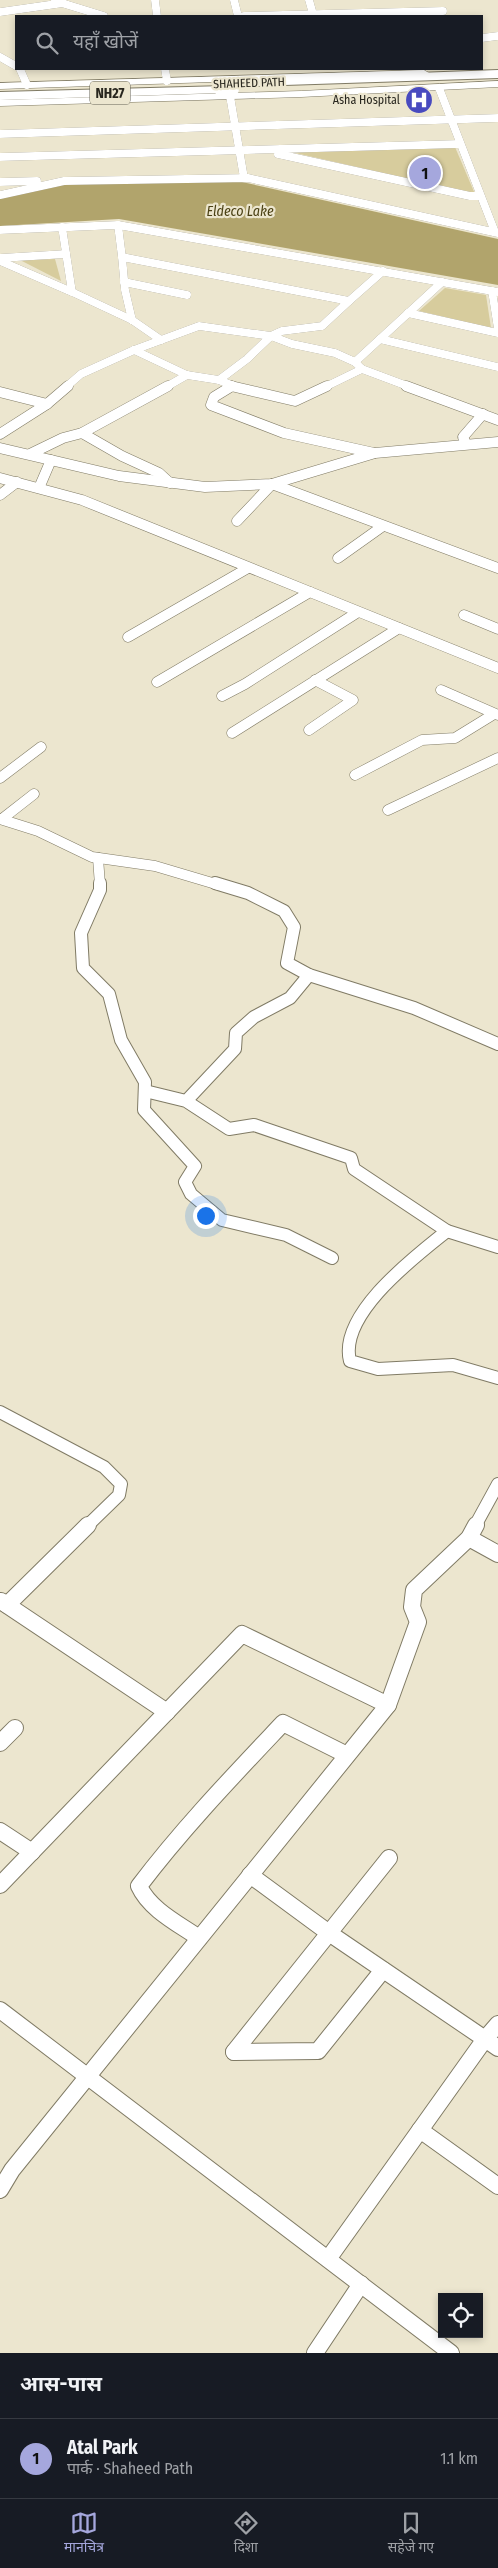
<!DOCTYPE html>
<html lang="hi">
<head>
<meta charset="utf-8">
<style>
  body { margin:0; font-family:"Fira Sans Condensed","Noto Sans Devanagari",sans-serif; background:#20242c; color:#f1f3f6 }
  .controls { position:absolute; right:15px; bottom:15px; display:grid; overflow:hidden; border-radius:0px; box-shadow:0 2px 8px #0003 }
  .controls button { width:45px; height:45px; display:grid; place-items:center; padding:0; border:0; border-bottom:1px solid #363941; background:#171b24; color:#f1f3f6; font:25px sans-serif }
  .you { position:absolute; left:205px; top:1215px; width:18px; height:18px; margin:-12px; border:4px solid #fff; border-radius:50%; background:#1a73e8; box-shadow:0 0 0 8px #1a73e833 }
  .badge { display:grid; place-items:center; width:32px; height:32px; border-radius:50%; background:#a5a7dd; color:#111; font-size:16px; font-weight:700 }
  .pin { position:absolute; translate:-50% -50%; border:2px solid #fff; box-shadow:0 1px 5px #0006 }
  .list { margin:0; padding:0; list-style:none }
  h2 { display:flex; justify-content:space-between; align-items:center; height:65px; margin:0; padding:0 20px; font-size:21px }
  h2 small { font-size:16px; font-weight:400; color:#9ea1a6 }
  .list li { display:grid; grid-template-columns:32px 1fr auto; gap:15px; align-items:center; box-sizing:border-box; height:80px; padding:0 20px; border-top:1px solid #363941 }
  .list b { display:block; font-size:19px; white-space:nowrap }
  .list p { margin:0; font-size:16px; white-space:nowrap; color:#9ea1a6 }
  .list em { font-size:16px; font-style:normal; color:#9ea1a6 }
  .icon { flex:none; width:28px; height:28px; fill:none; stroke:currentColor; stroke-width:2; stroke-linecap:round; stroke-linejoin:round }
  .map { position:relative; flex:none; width:498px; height:2353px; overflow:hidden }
  .search { position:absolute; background:#171b24; box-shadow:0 2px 8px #0003; left:15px; right:15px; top:15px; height:55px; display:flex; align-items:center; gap:12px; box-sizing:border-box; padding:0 18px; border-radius:0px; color:#9ea1a6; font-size:19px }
  .sheet { height:145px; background:#171b24 }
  nav { display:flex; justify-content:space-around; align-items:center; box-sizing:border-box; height:70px; border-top:1px solid #363941; background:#171b24; font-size:14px; color:#9ea1a6 }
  nav a { display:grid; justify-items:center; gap:2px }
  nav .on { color:#a5a7dd }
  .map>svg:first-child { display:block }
</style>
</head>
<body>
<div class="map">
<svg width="498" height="2353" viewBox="0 0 498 2353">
  <rect width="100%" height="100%" fill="#ece6cf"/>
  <g fill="#d7cc9d">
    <path d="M455,147L475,194L291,152Z"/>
    <path d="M55,259L61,281L20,260Z"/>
    <path d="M445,288L486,295L491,328L419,311Z"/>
  </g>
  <path fill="#b1a46c" d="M242,182L498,239V285L119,219L0,226V199L65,184Z"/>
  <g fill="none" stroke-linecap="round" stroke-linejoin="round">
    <g stroke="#807b65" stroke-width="8">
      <g id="street-far3">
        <path d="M155,0L157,16"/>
        <path d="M234,0L238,16"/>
        <path d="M309,0L313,14"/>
        <path d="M55,1L104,16"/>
        <path d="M0,12L63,3"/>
        <path d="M244,16L443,11"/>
        <path d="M482,38L498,36"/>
        <path d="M0,57L16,66"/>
        <path d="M20,69L27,85"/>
        <path d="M165,69L167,81"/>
        <path d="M439,88L495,232"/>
        <path d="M230,96L244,178"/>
        <path d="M0,134L498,118"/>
        <path d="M278,154L470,196H480"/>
        <path d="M0,157L459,144"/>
        <path d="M0,182L37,181"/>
        <path d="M0,195L64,181L248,178L498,233"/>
        <path d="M118,225L122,257L349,301L322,326L282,331L271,336L247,359L219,380"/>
        <path d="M62,227L72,292L132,320L161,340"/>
        <path d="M0,230L118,225L498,292"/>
        <path d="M122,257L125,290L132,320"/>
        <path d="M0,258L66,254"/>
        <path d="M0,261L72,292"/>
        <path d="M124,282L187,295"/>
        <path d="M492,291L498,329"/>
        <path d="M349,301L383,271"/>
        <path d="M408,313L498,333"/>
        <path d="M380,339L498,367"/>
        <path d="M134,350L187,375L219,380L236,387"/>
        <path d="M355,362L442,282"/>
        <path d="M66,387L81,374L134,350L199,326L271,336L292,344L335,353L355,362L362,369"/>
        <path d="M166,387L187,375"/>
        <path d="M325,387L362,369L410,387"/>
      </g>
    </g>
    <g stroke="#807b65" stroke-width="11">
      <g id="street-far2">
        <path d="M231,386L295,401L327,386"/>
        <path d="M232,386L214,397L211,405L284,433L374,453"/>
        <path d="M406,386L498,420"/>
        <path d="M0,392L47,404"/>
        <path d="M82,433L122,456L159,473L170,483"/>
        <path d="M0,434L47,404L68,386"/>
        <path d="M466,444L463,437L483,414"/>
        <path d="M0,448L119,476L205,487L272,484L375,453L498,442"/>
        <path d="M30,454L63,438L82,433L168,386"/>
        <path d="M0,478L82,500L310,592"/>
        <path d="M272,484L498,568"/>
        <path d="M39,488L51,460"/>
        <path d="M0,495L17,482"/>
        <path d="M237,521L272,484"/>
        <path d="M338,558L383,526"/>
        <path d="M464,615L498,629"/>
        <path d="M128,637L248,568"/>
        <path d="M157,682L310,592L498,668"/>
        <path d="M441,690L498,715"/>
        <path d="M222,696L245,684L358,612"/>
        <path d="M309,730L353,700L315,680"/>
        <path d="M232,733L399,628"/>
        <path d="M355,775L422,740L455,738L494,714"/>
        <path d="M0,778L41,747"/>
        <path d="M388,810L498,758"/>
        <path d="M0,819L38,831L92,857L155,866L219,885"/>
        <path d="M2,819L34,794"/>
        <path d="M98,858L100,885"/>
      </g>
    </g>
    <g stroke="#807b65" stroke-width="14">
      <g id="street-far1">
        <path d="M100,883V890L81,933L83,968L109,994L121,1040L145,1082L144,1110L195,1166L185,1182L191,1194L222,1220L286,1235L332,1258"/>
        <path d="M215,883L248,893L284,911L294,927L287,963L309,975L414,1008L498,1044"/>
        <path d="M145,1091L186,1101L229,1129L254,1125L351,1158L354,1169L447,1231L498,1247"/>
        <path d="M189,1098L235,1049L236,1033L254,1017L290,998L309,975"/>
        <path d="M447,1231C416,1256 338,1314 350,1361L378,1369L453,1365L498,1378"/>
        <path d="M0,1412L104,1467L121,1484L119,1495L87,1526"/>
        <path d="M475,1526L498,1484"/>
      </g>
    </g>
    <g stroke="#807b65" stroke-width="18">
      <g id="street">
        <path d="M469,1538L498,1554"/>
        <path d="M1,1601L167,1712"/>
        <path d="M7,1605L88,1525"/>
        <path d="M388,1705L418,1622L412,1607L414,1590L469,1538L476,1525"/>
        <path d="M0,1743L15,1728"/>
        <path d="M0,1831L32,1852"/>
        <path d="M0,1885L242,1634L388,1705L12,2170L0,2190"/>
        <path d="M199,1938C179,1924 150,1910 139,1886C183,1828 233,1776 283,1723L347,1755"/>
        <path d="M0,2010L451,2353"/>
        <path d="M498,2024L485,2039L498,2048"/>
        <path d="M234,2052L329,1933L250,1875"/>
        <path d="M234,2052L318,2051L383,1970"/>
        <path d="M420,2130L498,2186"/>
        <path d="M328,2259L485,2039L329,1933L389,1858"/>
        <path d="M315,2353L361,2284"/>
      </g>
    </g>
    <g stroke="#807b65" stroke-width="1">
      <g id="secondary">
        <path d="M424,70L429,73L427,75L0,89V83Z"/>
        <path d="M498,81V87L301,97L0,106V100L301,91Z"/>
      </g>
    </g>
    <g stroke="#807b65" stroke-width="2">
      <path id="highway" d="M498,70V78L226,87V92L221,93L0,100V92L225,86L226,81L230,80Z"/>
    </g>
    <use href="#street-far3" stroke="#fff" stroke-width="8"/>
    <use href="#street-far2" stroke="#fff" stroke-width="10"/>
    <use href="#street-far1" stroke="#fff" stroke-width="12"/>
    <use href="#street" stroke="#fff" stroke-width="16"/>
    <use href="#secondary" fill="#fff" fill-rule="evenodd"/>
    <use href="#highway" fill="#fff" fill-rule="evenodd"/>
    <g stroke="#807b65" stroke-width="14" stroke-linecap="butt">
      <path id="highway-bridge" d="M221,89H232"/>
    </g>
    <use href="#highway-bridge" stroke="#fff" stroke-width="14"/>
  </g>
  <defs>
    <g id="hospital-disc" transform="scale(1.4375)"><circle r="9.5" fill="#484abf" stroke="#ece6cf"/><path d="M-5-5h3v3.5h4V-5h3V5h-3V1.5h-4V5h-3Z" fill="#fff"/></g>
  </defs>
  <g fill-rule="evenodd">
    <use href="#hospital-disc" x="419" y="100"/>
  </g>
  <g text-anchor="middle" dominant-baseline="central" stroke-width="4.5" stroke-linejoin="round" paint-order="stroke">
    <g font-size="12" fill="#28261e" stroke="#ece6cf">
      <text transform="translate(249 83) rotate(-2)">SHAHEED PATH</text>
    </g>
    <g font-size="12" fill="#28261e" stroke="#ece6cf" text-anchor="end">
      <text x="400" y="100">Asha Hospital</text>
    </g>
    <rect fill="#ece6cf" stroke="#636053" stroke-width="1" x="90" y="81.5" width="40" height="23" rx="4"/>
    <g font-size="14" font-weight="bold" fill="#28261e">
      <text x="110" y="93">NH27</text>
    </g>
    <g font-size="14" font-style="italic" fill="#4b4114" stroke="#ece6cf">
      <text x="240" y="211">Eldeco Lake</text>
    </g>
  </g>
</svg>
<div class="controls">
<button><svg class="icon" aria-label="locate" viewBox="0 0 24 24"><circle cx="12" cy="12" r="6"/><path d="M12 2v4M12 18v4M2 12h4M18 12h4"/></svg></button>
</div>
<div class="you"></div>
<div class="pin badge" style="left:425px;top:173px">1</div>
<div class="search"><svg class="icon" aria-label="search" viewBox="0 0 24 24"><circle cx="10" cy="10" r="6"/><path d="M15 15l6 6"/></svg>यहाँ खोजें</div>
</div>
<section class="sheet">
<h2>आस-पास<small></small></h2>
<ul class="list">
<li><span class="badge">1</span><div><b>Atal Park</b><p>पार्क · Shaheed Path</p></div><em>1.1 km</em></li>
</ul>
</section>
<nav>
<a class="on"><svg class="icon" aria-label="map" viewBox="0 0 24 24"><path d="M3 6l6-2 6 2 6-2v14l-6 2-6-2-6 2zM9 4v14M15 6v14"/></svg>मानचित्र</a>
<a><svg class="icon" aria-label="directions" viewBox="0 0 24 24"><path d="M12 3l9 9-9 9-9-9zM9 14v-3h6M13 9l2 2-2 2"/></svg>दिशा</a>
<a><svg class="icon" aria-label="saved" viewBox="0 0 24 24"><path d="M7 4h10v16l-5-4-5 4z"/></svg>सहेजे गए</a>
</nav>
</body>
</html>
